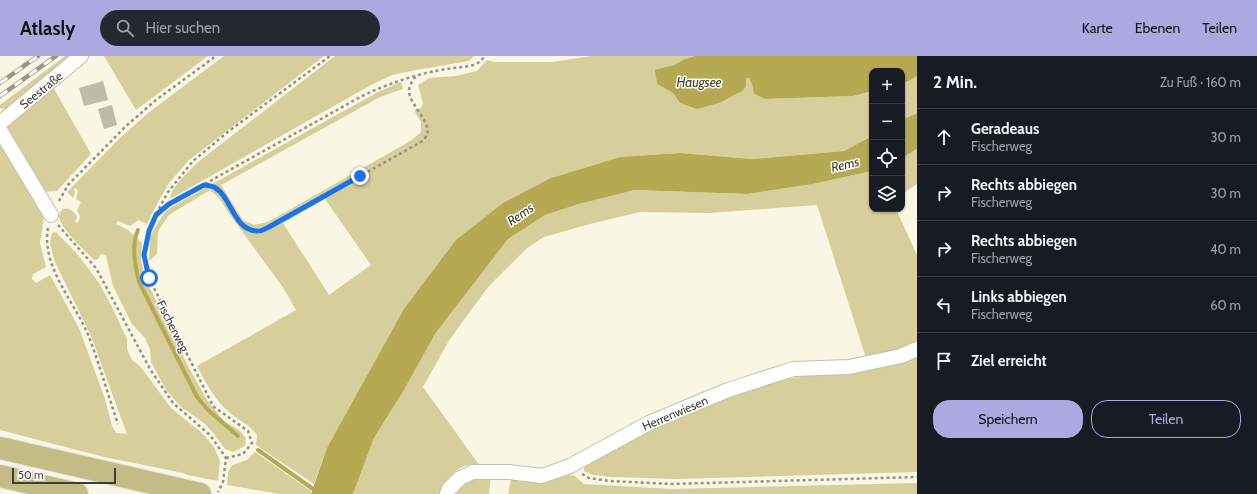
<!DOCTYPE html>
<html lang="de">
<head>
<meta charset="utf-8">
<style>
  body { margin:0; font-family:Cabin,sans-serif; background:#242831; color:#f1f3f6 }
  .controls { position:absolute; right:12px; top:12px; display:grid; overflow:hidden; border-radius:8px; box-shadow:0 1px 3px #0004 }
  .controls button { width:36px; height:36px; display:grid; place-items:center; padding:0; border:0; border-bottom:1px solid #363941; background:#171b24; color:#f1f3f6; font:20px sans-serif }
  .scale { position:absolute; left:12px; bottom:10px; width:104px; box-sizing:border-box; padding-left:4px; border:2px solid #3e3d36; border-top:0; font-size:11px; line-height:14px; white-space:nowrap; color:#3e3d36; -webkit-text-stroke:3px #fff; paint-order:stroke }
  .stop { position:absolute; width:12px; height:12px; margin:-9px; border:3px solid #1a73e8; border-radius:50%; background:#fff }
  .stop.end { background:#1a73e8; border-color:#fff; box-shadow:0 1px 4px #0008 }
  .list { margin:0; padding:0; list-style:none }
  h2 { display:flex; justify-content:space-between; align-items:center; height:52px; margin:0; padding:0 16px; font-size:17px }
  h2 small { font-size:13px; font-weight:400; color:#9ea1a6 }
  .list li { display:grid; grid-template-columns:26px 1fr auto; gap:12px; align-items:center; box-sizing:border-box; height:56px; padding:0 16px; border-top:1px solid #363941 }
  .list b { display:block; font-size:15px; white-space:nowrap }
  .list p { margin:0; font-size:13px; white-space:nowrap; color:#9ea1a6 }
  .list em { font-size:13px; font-style:normal; color:#9ea1a6 }
  .actions { display:flex; gap:8px; padding:12px 16px }
  .actions a { flex:1; padding:9px 0; border:1px solid #aca9e0; border-radius:16px; text-align:center; font-size:14px; color:#aca9e0 }
  .actions .main { background:#aca9e0; color:#111 }
  .icon { flex:none; width:22px; height:22px; fill:none; stroke:currentColor; stroke-width:2; stroke-linecap:round; stroke-linejoin:round }
  .map { position:relative; flex:none; width:917px; height:438px; overflow:hidden }
  header { display:flex; align-items:center; gap:24px; box-sizing:border-box; height:56px; padding:0 20px; background:#aca9e0; color:#111 }
  header strong { font-size:19px }
  nav { display:flex; gap:22px; margin-inline-start:auto; font-size:14px }
  .search { width:280px; height:36px; background:#242831; display:flex; align-items:center; gap:10px; box-sizing:border-box; padding:0 14px; border-radius:22px; color:#9ea1a6; font-size:15px }
  main { display:flex }
  aside { flex:1; background:#171b24 }
  .map>svg:first-child { display:block }
</style>
</head>
<body>
<header>
<strong>Atlasly</strong>
<div class="search"><svg class="icon" aria-label="search" viewBox="0 0 24 24"><circle cx="10" cy="10" r="6"/><path d="M15 15l6 6"/></svg>Hier suchen</div>
<nav><a>Karte</a><a>Ebenen</a><a>Teilen</a></nav>
</header>
<main>
<div class="map">
<svg width="917" height="438" viewBox="0 0 917 438">
  <rect width="100%" height="100%" fill="#f9f7e3"/>
  <g fill="#d6cf9b" fill-rule="evenodd">
    <path d="M65,0H75L7,53L0,52V49Z"/>
    <path d="M104,0H208L136,54Z"/>
    <path d="M224,0H324L189,104L169,127L156,150L147,168L138,164L130,170L118,165L116,168L128,174L142,187L141,205L146,224L189,312L207,344L224,365L239,374L246,382L245,390L233,396L225,393L214,378L204,367L181,351L166,334L151,306L150,293L145,282L132,268L113,230L106,199L101,198L98,203L94,204C87,196 53,167 60,156C65,148 75,155 77,161L75,165L77,167L79,165L80,160L77,155L81,146L76,143L78,134L75,132L74,133L75,137L73,142L67,136L120,82L148,57Z"/>
    <path d="M335,0H474L469,5L416,14L392,19L371,29L170,143C171,131 189,115 198,106Z"/>
    <path d="M592,0H695L685,3L674,9L656,15L657,28L673,37L680,47L745,22H749L752,28L754,38L765,43L853,40L872,35V80L844,95L752,103L680,97L620,101L551,122L327,392L314,428L256,389L257,379C249,368 239,365 229,356C214,343 206,327 197,310L296,254L284,233L228,156L219,142L210,134L169,159L158,175L157,198L149,205L150,181L158,166L167,154L205,132L378,36L401,26L403,33L380,41L221,129L243,164L254,169L268,166L412,84L421,76V66L414,54L421,52L423,47L418,29L429,22L456,20L477,15L487,4L495,6H552ZM325,143L371,209L329,239L283,167Z"/>
    <path d="M917,20V57L902,64V27L909,25Z"/>
    <path d="M53,31L91,98L57,135L43,136L20,115L44,161L40,187L46,211L33,218L32,223L36,227L50,219L79,272L105,343L112,370L116,377L127,378L91,280L55,206L50,188L52,177L56,176L79,200L99,227L111,249L127,283V293L132,304L140,310L171,352L202,377L214,391L220,405L218,425L187,419L183,417L104,401L0,374V83L2,72Z"/>
    <path d="M917,93V128L902,138V102Z"/>
    <path d="M872,115V153H896L917,199V287L907,291L866,302L817,149L709,157L640,156L586,169L544,181L527,192L488,231L450,283L423,331L480,410C476,410 471,408 467,409C454,413 444,425 439,438H353L374,382L404,334L435,278L508,183L545,159L579,148L635,134L747,138L813,128Z"/>
    <path d="M917,298V416L676,423L612,421L593,419L584,415V407L701,349L761,329L801,320L854,313Z"/>
    <path d="M255,396L311,435V438H280L227,429L228,416L232,409L247,404Z"/>
    <path d="M563,418L575,420L584,428L672,433L917,427V438H508L511,423Z"/>
    <path d="M491,421L489,436L490,438H456C466,424 474,422 491,421Z"/>
  </g>
  <g fill="#b6a953">
    <path d="M695,0H917V20L909,25L902,27V15H872V35L853,40L765,43L754,38L752,28L749,22H746V30L742,35L719,47L697,53L680,47L673,37L657,28L655,14L674,9L685,3Z"/>
    <path d="M917,57V93L902,102V64Z"/>
    <path d="M872,80V115L813,128L747,138L635,134L579,148L545,159L508,183L435,278L404,334L374,382L353,438H311L327,392L404,253L456,184L503,147L551,122L620,101L680,97L752,103L844,95Z"/>
  </g>
  <g fill="none" stroke-linecap="round" stroke-linejoin="round">
    <g stroke="#b6a953" stroke-width="4">
      <path d="M138,174C131,190 135,209 139,226L197,341L208,354L238,380"/>
      <path d="M258,394L320,438"/>
    </g>
  </g>
  <g fill="#bebca9">
    <path d="M103,25L108,44L84,50L79,32Z"/>
    <path d="M112,49L117,69L104,73L98,53Z"/>
  </g>
  <g fill="none" stroke-linecap="round" stroke-linejoin="round">
    <g stroke="#c2c0ad" stroke-width="16">
      <g id="minor">
        <path d="M0,67L81,0"/>
        <path d="M0,74L51,159"/>
        <path d="M447,438L449,433L460,422L473,416H509L542,420L570,410L649,367L728,334L793,313L849,311L901,300L917,293"/>
      </g>
    </g>
    <g stroke="#e0e0df" stroke-width="24">
      <g id="trunk">
        <path d="M0,392L200,438"/>
        <path d="M0,420L77,438"/>
      </g>
    </g>
    <g stroke="#939184" stroke-width="2.5" stroke-dasharray="3 3" stroke-linecap="butt">
      <path d="M205,129C233,135 232,174 257,175C261,176 265,173 269,171L421,86C423,84 426,81 427,79C432,67 409,48 409,35C409,29 413,24 416,20"/>
      <path d="M59,145L68,129L126,70L156,44L216,0"/>
      <path d="M156,158L168,136L193,105L229,75L330,0"/>
      <path d="M58,169L96,212L150,313L173,347L210,379L226,402L223,426L218,436"/>
      <path d="M48,172C41,211 75,246 89,281C100,310 108,339 118,368"/>
      <path d="M226,402L243,398L252,387L248,375L213,350L149,222L144,199L149,175L156,159L169,148L362,40C394,25 428,14 463,11C471,10 481,8 484,0"/>
      <path d="M582,418L589,422L610,425L671,428L917,421"/>
    </g>
    <use href="#minor" stroke="#fff" stroke-width="14"/>
    <use href="#trunk" stroke="#c3bc84" stroke-width="22"/>
    <g stroke="#979689" stroke-width="4.5">
      <g id="rail">
        <path d="M0,27L38,0"/>
        <path d="M0,40L56,0"/>
      </g>
    </g>
    <use href="#rail" stroke="#fff" stroke-width="3" stroke-dasharray="9" stroke-linecap="butt"/>
  </g>
  <g fill="none" stroke-linecap="round" stroke-linejoin="round">
    <path stroke="#1a73e8" stroke-width="5" d="M149,222L144,199L149,175L156,159L169,148L204,129C207,129 211,130 214,131C232,141 233,174 257,175C260,176 265,173 269,171L360,120"/>
  </g>
  <g text-anchor="middle" dominant-baseline="central" stroke-width="3" stroke-linejoin="round" paint-order="stroke">
    <g font-size="12" fill="#3e3d36" stroke="#fff">
      <text transform="translate(41 34) rotate(-39)">Seestraße</text>
      <text transform="translate(173 270) rotate(63)">Fischerweg</text>
      <text transform="translate(675 357) rotate(-23)">Herrenwiesen</text>
    </g>
    <g font-size="13" font-style="italic" fill="#45401b" stroke="#fff">
      <text x="699" y="26">Haugsee</text>
      <text transform="translate(845 108) rotate(-13)">Rems</text>
      <text transform="translate(520 158) rotate(-35)">Rems</text>
    </g>
  </g>
</svg>
<div class="controls">
<button>+</button>
<button>−</button>
<button><svg class="icon" aria-label="locate" viewBox="0 0 24 24"><circle cx="12" cy="12" r="6"/><path d="M12 2v4M12 18v4M2 12h4M18 12h4"/></svg></button>
<button><svg class="icon" aria-label="layers" viewBox="0 0 24 24"><path d="M12 4l9 5-9 5-9-5zM3 14l9 5 9-5"/></svg></button>
</div>
<div class="scale">50 m</div>
<div class="stop" style="left:149px;top:222px"></div>
<div class="stop end" style="left:360px;top:120px"></div>
</div>
<aside>
<h2>2 Min.<small>Zu Fuß · 160 m</small></h2>
<ul class="list">
<li><svg class="icon" aria-label="ahead" viewBox="0 0 24 24"><path d="M12 20V5M6 11l6-6 6 6"/></svg><div><b>Geradeaus</b><p>Fischerweg</p></div><em>30 m</em></li>
<li><svg class="icon" aria-label="right" viewBox="0 0 24 24"><path d="M7 20v-9h11M14 6l5 5-5 5"/></svg><div><b>Rechts abbiegen</b><p>Fischerweg</p></div><em>30 m</em></li>
<li><svg class="icon" aria-label="right" viewBox="0 0 24 24"><path d="M7 20v-9h11M14 6l5 5-5 5"/></svg><div><b>Rechts abbiegen</b><p>Fischerweg</p></div><em>40 m</em></li>
<li><svg class="icon" aria-label="left" viewBox="0 0 24 24"><path d="M17 20v-9H6M10 6l-5 5 5 5"/></svg><div><b>Links abbiegen</b><p>Fischerweg</p></div><em>60 m</em></li>
<li><svg class="icon" aria-label="arrive" viewBox="0 0 24 24"><path d="M6 21V4h12l-3 4 3 4H6"/></svg><div><b>Ziel erreicht</b></div></li>
</ul>
<div class="actions"><a class="main">Speichern</a><a>Teilen</a></div>
</aside>
</main>
</body>
</html>
